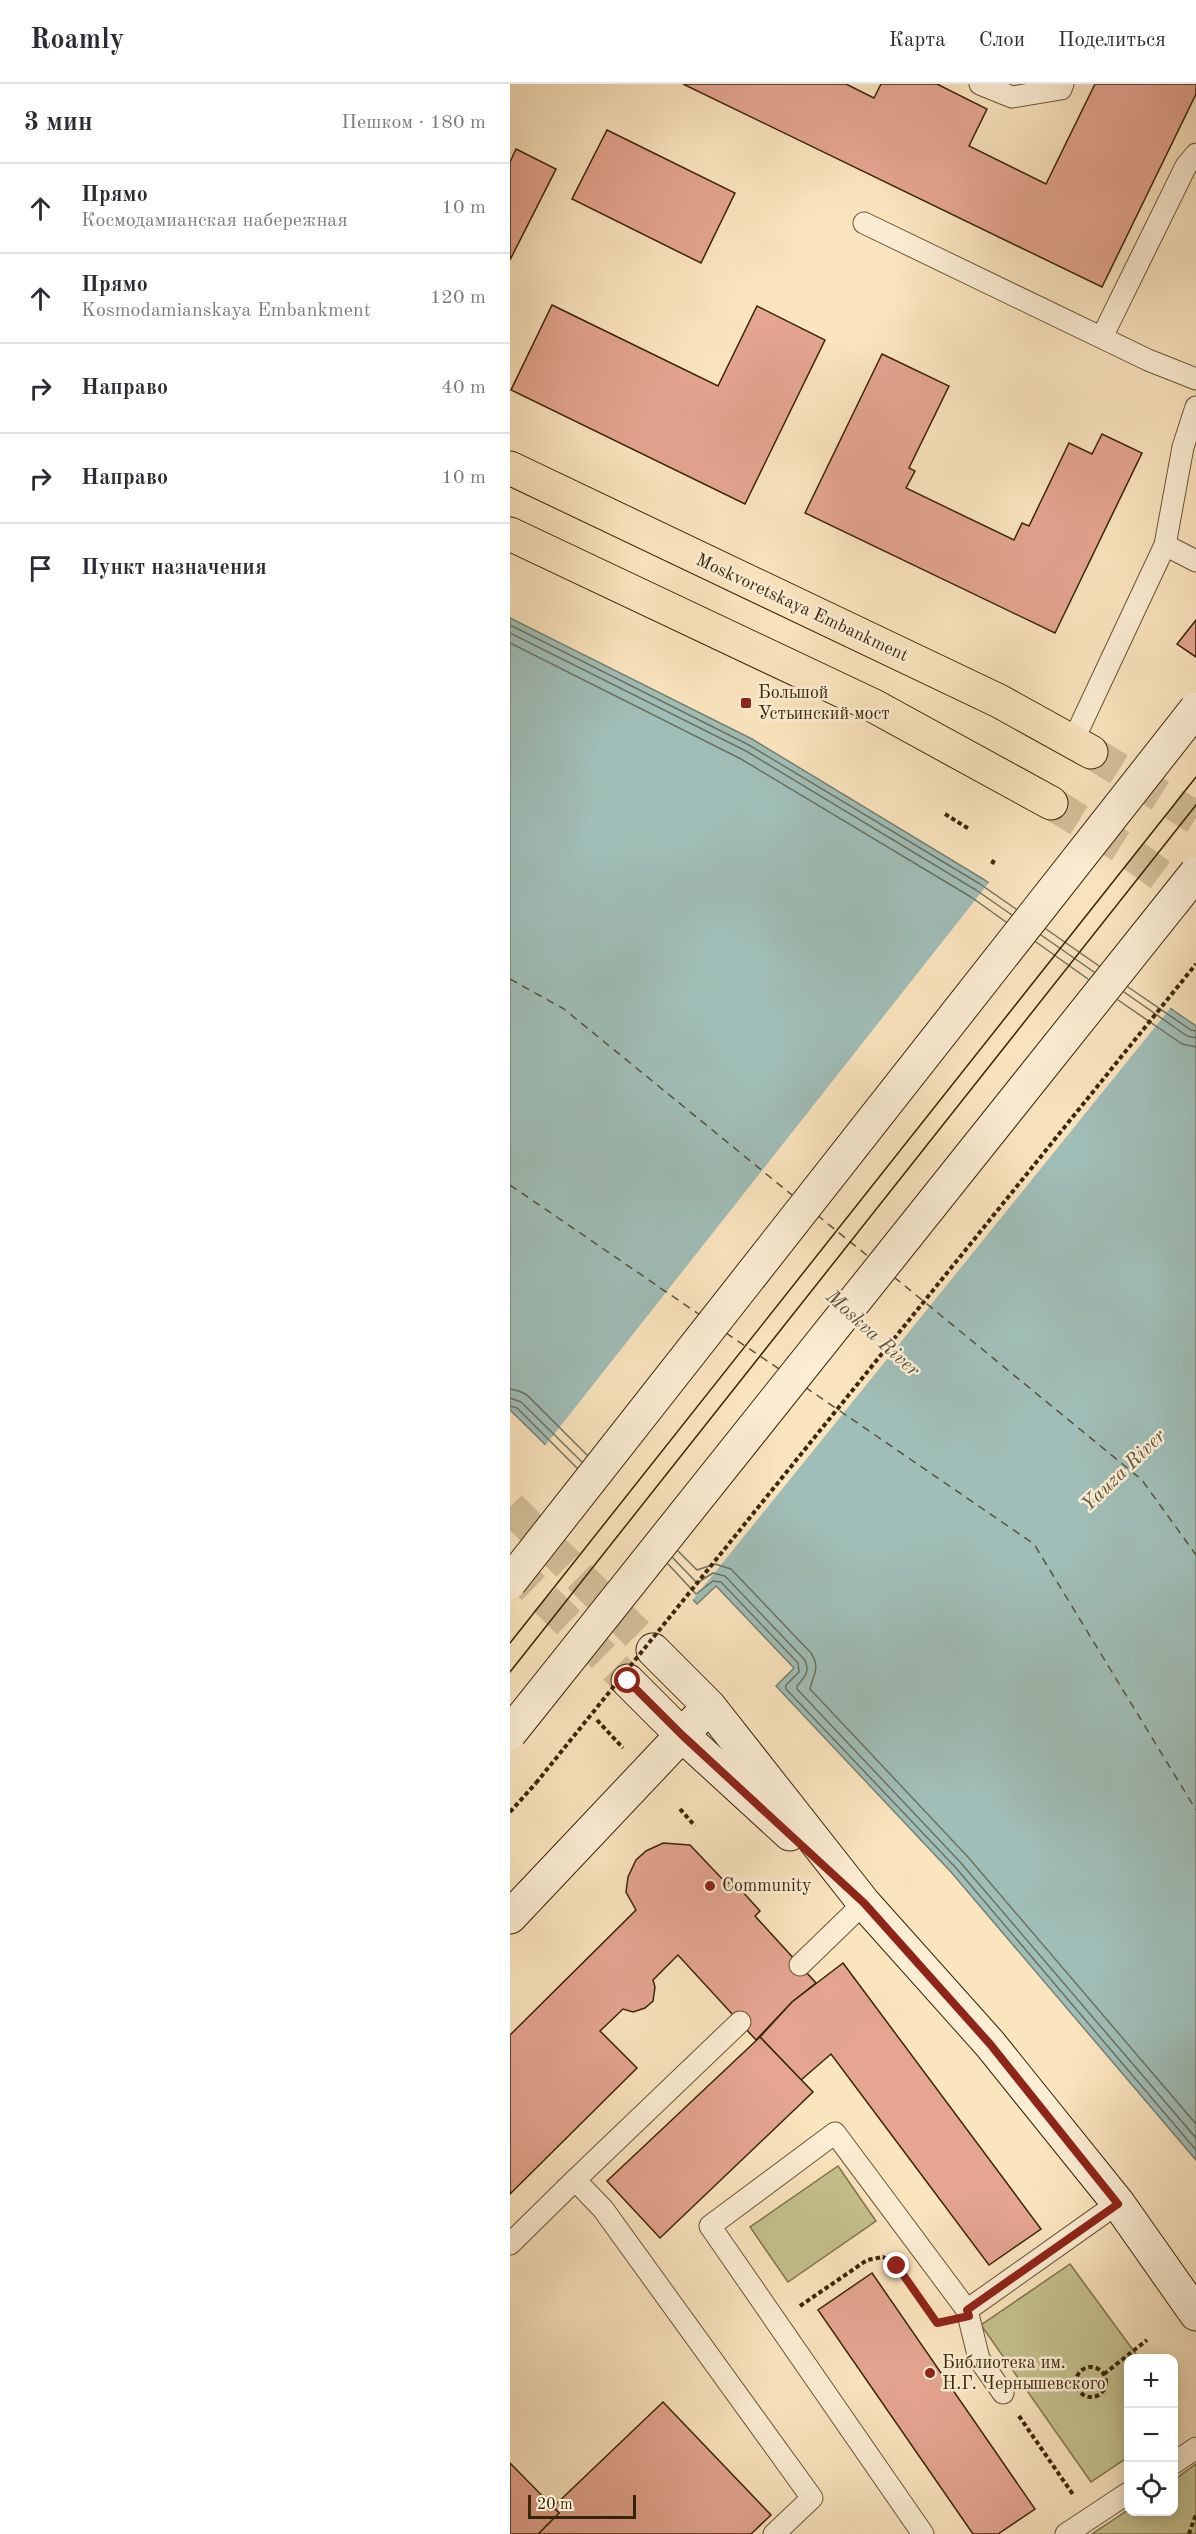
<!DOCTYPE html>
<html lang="ru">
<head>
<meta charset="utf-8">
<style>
  body { margin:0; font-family:"Old Standard TT",serif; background:#f7f7f7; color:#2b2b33 }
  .controls { position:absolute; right:18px; bottom:18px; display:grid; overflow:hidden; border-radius:12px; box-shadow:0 3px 15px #0003 }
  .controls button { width:54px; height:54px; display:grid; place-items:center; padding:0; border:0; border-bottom:2px solid #e1e1e2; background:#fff; color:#2b2b33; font:30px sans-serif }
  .scale { position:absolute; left:18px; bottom:15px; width:108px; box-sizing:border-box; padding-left:6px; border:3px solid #392507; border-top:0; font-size:16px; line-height:21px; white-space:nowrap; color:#392507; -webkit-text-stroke:4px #fceed5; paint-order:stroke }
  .stop { position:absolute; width:18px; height:18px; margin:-14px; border:4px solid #8f2418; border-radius:50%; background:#fff }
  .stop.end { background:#8f2418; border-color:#fff; box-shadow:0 2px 6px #0008 }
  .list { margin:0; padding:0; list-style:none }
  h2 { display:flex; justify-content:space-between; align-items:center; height:78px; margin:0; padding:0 24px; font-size:26px }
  h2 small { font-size:20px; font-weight:400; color:#7c7c81 }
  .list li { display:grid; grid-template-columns:39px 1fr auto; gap:18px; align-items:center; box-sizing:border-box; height:90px; padding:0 24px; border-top:2px solid #e1e1e2 }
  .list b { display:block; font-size:22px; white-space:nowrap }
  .list p { margin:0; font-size:20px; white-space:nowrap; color:#7c7c81 }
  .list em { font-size:20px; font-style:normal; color:#7c7c81 }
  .icon { flex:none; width:33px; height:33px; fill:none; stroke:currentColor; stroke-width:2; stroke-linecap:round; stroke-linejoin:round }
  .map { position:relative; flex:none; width:686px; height:2450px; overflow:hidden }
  header { display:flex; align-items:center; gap:36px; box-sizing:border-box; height:84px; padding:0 30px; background:#fff; border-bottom:2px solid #e1e1e2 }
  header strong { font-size:28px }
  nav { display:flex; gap:33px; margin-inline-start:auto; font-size:21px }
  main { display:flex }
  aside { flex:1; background:#fff }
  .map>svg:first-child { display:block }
</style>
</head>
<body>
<header>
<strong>Roamly</strong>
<nav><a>Карта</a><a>Слои</a><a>Поделиться</a></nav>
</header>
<main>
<aside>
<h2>3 мин<small>Пешком · 180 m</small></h2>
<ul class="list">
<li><svg class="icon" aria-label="ahead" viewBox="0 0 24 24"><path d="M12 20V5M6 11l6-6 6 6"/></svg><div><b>Прямо</b><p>Космодамианская набережная</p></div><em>10 m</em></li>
<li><svg class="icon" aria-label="ahead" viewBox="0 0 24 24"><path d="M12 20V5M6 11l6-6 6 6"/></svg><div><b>Прямо</b><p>Kosmodamianskaya Embankment</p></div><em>120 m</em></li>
<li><svg class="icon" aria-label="right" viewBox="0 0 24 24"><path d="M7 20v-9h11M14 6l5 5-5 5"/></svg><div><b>Направо</b></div><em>40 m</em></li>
<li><svg class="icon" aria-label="right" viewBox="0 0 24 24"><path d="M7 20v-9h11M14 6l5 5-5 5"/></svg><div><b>Направо</b></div><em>10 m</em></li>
<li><svg class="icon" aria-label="arrive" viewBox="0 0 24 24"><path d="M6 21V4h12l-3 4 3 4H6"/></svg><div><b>Пункт назначения</b></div></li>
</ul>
</aside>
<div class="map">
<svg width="686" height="2450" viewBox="0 0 686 2450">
  <rect width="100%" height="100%" fill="#fbe5bf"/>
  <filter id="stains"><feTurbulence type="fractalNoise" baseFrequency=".00333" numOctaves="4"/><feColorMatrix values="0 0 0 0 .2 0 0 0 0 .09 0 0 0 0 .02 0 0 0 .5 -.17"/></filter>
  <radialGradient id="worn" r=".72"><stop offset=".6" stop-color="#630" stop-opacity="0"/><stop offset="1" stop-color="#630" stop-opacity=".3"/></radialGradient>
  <g fill="#c5c28e" stroke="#7f744a" stroke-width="1.5">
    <path d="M328,2082L366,2137L278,2198L240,2143Z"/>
    <path d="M560,2180L629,2274H618V2373L581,2398L471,2241Z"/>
    <path d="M686,2380V2450H582L618,2426V2428H664V2396Z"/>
  </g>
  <path fill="#a0beb8" stroke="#778171" stroke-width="1.5" d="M0,534L242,655L473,795L686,942V2076L441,1788L266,1602L284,1584L206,1502L187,1520L51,1376L0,1326Z"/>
  <path fill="#fbe5bf" d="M481,796L662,922L181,1518L34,1363Z"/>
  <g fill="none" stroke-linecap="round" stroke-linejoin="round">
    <g stroke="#6c7260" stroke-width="1.5">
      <path d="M0,541L239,661L470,800L506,825"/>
      <path d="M0,549L236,667L466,806L502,831"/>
      <path d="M0,559L231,675L461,813L496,838"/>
      <path d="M536,845L589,882"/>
      <path d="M531,851L584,888"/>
      <path d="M526,858L578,895"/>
      <path d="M618,903L681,946L686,947"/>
      <path d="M614,908L677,952L686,954"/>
      <path d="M608,916L672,960L686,963"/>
      <path d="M0,1305L9,1307L17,1311L77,1371"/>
      <path d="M0,1314L11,1318L72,1378"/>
      <path d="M0,1322L7,1324L67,1384"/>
      <path d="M168,1467L187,1486L205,1480L221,1485L301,1569C311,1584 303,1591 300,1605L458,1773L686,2040"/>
      <path d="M163,1474L187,1499L203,1489L215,1492L294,1575C301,1586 295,1593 287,1602V1605L451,1779L686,2054"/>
      <path d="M158,1480L186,1510L203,1497L211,1498L288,1579L289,1588L276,1601V1605L446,1784L686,2066"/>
    </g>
    <g stroke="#58533c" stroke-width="1.5" stroke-dasharray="8 6" stroke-linecap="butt">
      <path d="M0,895L54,925L282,1111"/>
      <path d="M0,1101L190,1231"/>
      <path d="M307,1131L359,1173"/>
      <path d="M384,1193L632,1396L686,1471"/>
      <path d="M216,1249L269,1285"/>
      <path d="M295,1303L524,1460L686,1726"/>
    </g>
  </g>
  <g fill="#e5a591" stroke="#392507" stroke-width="1.5">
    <path d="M173,0H336L364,14L371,0H427L477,25L459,62L536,100L585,0H686V10L592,203Z"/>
    <path d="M97,46L225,109L191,179L62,115Z"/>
    <path d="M6,65L46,85L0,176V78Z"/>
    <path d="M42,221L208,302L247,222L315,256L235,420L1,306Z"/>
    <path d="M372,270L439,302L399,384L405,387L396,404L504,456L512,439L519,442L559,359L582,370L592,350L632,369L545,549L295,429Z"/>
    <path d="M686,536V573L667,560Z"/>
    <path d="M153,1759L180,1761L217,1800L222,1796L250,1827L245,1832L306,1899L282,1918L246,1956L168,1871L143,1896L145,1903L143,1917L135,1924L123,1928L113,1925L90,1947L127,1984L0,2110V1951L126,1826L116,1808L118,1793L126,1776L136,1767Z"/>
    <path d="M333,1879L531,2145L479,2181L321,1970L291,1996L250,1953L282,1918Z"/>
    <path d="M250,1953L303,2008L150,2154L97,2097Z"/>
    <path d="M362,2189L525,2425L488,2450H463L308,2226Z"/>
    <path d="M153,2318L261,2431L241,2450H28L49,2429L43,2423Z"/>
    <path d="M0,2379L49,2429L28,2450H0Z"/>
  </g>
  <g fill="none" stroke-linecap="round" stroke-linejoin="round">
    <g stroke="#d4bf9a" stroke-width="33" stroke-dasharray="33 16" stroke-linecap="butt">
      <path d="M0,1423L143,1566"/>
      <path d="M0,1481L118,1597"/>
    </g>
    <g stroke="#d4bf9a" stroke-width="33" stroke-dasharray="33 16" stroke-linecap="butt">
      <path d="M581,668L686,734"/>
      <path d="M541,719L612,763L686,817"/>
    </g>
    <g stroke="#6a5535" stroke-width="23">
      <g id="service">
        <path d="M470,0L502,13L551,5L553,0"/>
        <path d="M354,139L638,276L686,295"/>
        <path d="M592,253L676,82L686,70"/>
        <path d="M655,461L686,477"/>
        <path d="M563,657L655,461L673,363L686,323"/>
        <path d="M290,1881L354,1819"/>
        <path d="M65,2096L230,1938"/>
        <path d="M0,2160L65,2096L93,2125L302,2414L264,2450"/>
        <path d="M457,2226L608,2119"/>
        <path d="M664,2379L686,2364"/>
        <path d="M413,2450L200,2142L325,2049L457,2226L469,2275L493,2309"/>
        <path d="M556,2450L618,2409"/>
      </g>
    </g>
    <g stroke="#392507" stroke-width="35">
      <g id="secondary">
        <path d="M143,1566L199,1622L354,1819L480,1960L608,2119L686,2230"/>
        <path d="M118,1597L172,1651L280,1750"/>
        <path d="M0,1833L187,1635"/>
      </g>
    </g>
    <g stroke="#392507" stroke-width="35">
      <g id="primary">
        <path d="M0,384L489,617L581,668"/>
        <path d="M0,450L364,622L541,719"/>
      </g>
    </g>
    <g stroke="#392507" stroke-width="4" stroke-dasharray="4.5 3" stroke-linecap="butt">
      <path d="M435,730L459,745"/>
      <path d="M482,780L484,776"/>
      <path d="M87,1636L113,1664"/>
      <path d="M170,1725L185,1742"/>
      <path d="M0,1728L26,1699"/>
      <path d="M290,2222L357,2176L373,2173L383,2178"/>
      <circle cx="581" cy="2298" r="15"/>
      <path d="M594,2290L637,2256"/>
      <path d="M509,2332L564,2412"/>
      <path d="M679,2450L686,2430"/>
    </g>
    <use href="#service" stroke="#fceed5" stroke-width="21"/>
    <use href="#secondary" stroke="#fceed5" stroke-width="33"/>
    <use href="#primary" stroke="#fbe5bf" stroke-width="33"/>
    <g stroke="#392507" stroke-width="1.5">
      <path d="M0,1559L686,693"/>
      <path d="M0,1588L686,721"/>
    </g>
    <g stroke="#392507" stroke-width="35" stroke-linecap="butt">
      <g id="secondary-bridge">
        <path d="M0,1498L686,625"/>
        <path d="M0,1649L686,789"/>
      </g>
    </g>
    <path stroke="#392507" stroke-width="4" stroke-dasharray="4.5 3" stroke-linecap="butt" d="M26,1699L686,880"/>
    <use href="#secondary-bridge" stroke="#fceed5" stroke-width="33"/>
  </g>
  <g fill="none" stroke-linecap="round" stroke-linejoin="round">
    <path stroke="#8f2418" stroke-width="8" d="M118,1597L172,1651L354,1819L480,1960L608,2120L457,2226L459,2232L427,2239L387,2182"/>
  </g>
  <g fill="#8f2418" stroke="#fceed5" stroke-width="2">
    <rect x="230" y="613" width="12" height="12" rx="3"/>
    <circle cx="200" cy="1802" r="6"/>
    <circle cx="420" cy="2289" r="6"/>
  </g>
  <g text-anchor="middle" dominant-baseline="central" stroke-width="5" stroke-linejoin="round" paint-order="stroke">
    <g font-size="18" fill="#392507" stroke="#fceed5">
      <text transform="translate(292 524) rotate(25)">Moskvoretskaya Embankment</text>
    </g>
    <g font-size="18" fill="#392507" stroke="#fceed5" text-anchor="start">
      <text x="248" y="609">Большой<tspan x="248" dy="21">Устьинский мост</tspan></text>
      <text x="212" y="1802">Community</text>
      <text x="432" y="2279">Библиотека им.<tspan x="432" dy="21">Н.Г. Чернышевского</tspan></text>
    </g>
    <g font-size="20" font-style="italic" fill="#58533c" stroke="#fceed5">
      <text transform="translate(362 1250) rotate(42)">Moskva River</text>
      <text transform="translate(614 1387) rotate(-44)">Yauza River</text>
    </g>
  </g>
  <rect width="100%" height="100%" filter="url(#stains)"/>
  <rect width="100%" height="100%" fill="url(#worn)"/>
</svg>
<div class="controls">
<button>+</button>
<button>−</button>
<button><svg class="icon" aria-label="locate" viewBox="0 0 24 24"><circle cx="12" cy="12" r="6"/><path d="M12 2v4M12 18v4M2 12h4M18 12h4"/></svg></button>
</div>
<div class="scale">20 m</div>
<div class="stop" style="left:118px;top:1597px"></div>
<div class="stop end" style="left:387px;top:2182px"></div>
</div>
</main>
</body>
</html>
